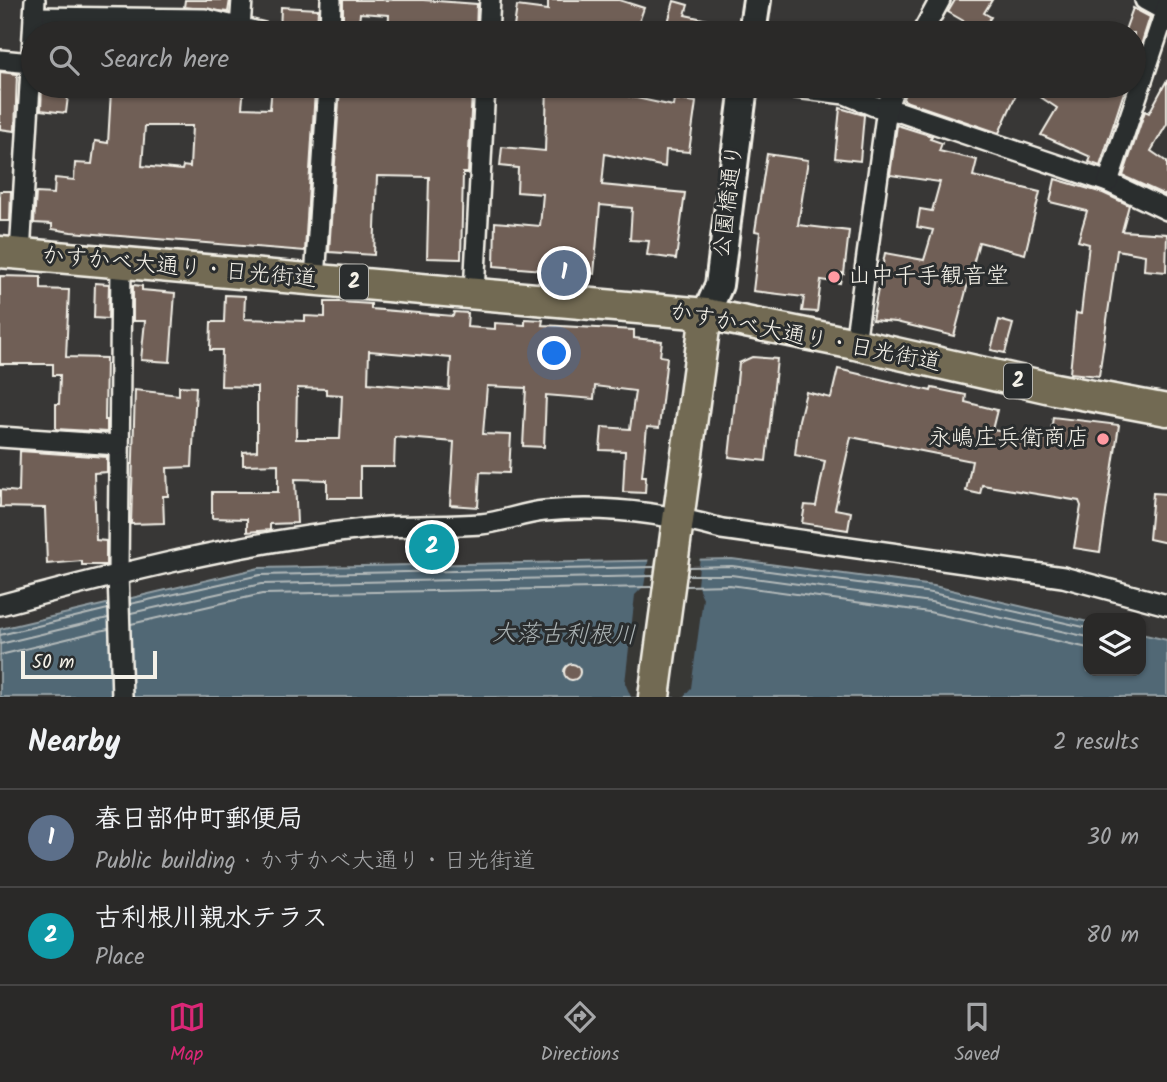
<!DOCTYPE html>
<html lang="en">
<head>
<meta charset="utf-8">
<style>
  body { margin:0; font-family:Kalam,"Klee One",sans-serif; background:#363534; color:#f1f3f6 }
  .controls { position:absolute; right:21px; bottom:21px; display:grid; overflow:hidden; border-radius:14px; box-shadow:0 2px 5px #0004 }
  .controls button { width:63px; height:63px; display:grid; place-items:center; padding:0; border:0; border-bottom:2px solid #464545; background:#2a2928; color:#f1f3f6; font:35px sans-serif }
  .scale { position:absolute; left:21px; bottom:18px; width:136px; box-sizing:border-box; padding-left:7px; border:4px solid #f4f1e8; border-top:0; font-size:19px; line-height:24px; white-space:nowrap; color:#f4f1e8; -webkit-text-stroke:5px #2a2d2e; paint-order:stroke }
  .you { position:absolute; left:555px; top:354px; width:24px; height:24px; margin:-18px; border:5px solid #fff; border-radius:50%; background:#1a73e8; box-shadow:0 0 0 10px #1a73e833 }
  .badge { display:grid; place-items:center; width:46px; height:46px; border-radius:50%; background:#db2777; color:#fff; font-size:23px; font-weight:700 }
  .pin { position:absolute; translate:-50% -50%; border:4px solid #fff; box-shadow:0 2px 7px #0006 }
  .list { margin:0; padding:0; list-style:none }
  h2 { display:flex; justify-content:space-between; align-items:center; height:91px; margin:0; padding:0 28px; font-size:30px }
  h2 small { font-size:23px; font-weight:400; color:#a5a6a8 }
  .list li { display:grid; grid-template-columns:46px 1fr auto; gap:21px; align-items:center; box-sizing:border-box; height:98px; padding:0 28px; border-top:2px solid #464545 }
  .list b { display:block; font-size:26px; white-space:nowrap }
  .list p { margin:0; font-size:23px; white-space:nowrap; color:#a5a6a8 }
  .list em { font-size:23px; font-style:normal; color:#a5a6a8 }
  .icon { flex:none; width:38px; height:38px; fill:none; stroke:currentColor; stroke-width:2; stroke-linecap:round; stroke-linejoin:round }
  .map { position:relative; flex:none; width:1167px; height:697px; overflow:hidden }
  .search { position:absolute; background:#2a2928; box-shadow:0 2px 5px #0004; left:21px; right:21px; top:21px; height:77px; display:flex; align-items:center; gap:18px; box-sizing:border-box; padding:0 24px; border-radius:38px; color:#a5a6a8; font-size:26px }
  .sheet { height:287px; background:#2a2928 }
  nav { display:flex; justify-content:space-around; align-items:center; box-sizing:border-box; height:98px; border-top:2px solid #464545; background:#2a2928; font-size:19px; color:#a5a6a8 }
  nav a { display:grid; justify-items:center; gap:4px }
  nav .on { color:#db2777 }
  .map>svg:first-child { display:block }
</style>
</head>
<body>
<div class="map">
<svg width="1167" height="697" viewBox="0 0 1167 697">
  <rect width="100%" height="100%" fill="#383736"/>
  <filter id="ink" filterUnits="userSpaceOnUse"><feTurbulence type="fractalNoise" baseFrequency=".0143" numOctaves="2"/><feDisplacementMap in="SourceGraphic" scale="14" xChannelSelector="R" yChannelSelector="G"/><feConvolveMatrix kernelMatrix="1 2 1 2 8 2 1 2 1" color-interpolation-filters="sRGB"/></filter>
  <g filter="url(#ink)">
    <path fill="#516775" stroke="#929ea3" stroke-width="2" d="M732,559L934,586L1088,622V671H1141V634L1167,640V697H0V629L259,568Z"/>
    <path fill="#383736" d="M700,556L697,585L703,598L691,688L683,697H631L625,683L635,595L644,586L649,557Z"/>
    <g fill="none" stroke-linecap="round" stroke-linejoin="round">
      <g stroke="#b3baba" stroke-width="2">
        <path d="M688,567L732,566L932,593L1088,628"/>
        <path d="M687,575H731L931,602L1088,637"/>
        <path d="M686,586L730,585L929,612L1088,648"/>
        <path d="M130,604L260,575L655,567"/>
        <path d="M131,613L261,584L654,576"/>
        <path d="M131,624L262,594L652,587"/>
        <path d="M0,635L108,609"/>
        <path d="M0,644L108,618"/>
        <path d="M0,655L108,629"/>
      </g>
    </g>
    <g fill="#6f5e57" stroke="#f4f1e8" stroke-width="2" fill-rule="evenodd">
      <path d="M185,0H230L228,12L184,7Z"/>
      <path d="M343,0H423L477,4L476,33H388L389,15L360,13L359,25L343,23Z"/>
      <path d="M548,0H619L644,8L635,33H573L514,27L517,6L548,10Z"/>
      <path d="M955,0H992L984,13L991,17L981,31L948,12Z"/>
      <path d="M674,1L688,5L685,15L708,20L705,33H665Z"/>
      <path d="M281,7L318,9L317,33H280Z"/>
      <path d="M1133,8L1150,17L1134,67V33H1124Z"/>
      <path d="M0,72L17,74L15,131L0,129Z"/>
      <path d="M1167,80V124L1151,151L1167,162V196L1123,176L1145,111L1149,113Z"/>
      <path d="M42,86H63L62,95L68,96L66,113L41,110Z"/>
      <path d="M160,86H244L242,108L270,109L272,86L315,91L305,251L71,232L52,229V224L34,223L36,193L54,194L55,178L74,180L75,163L92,164L95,141L108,143L111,91L160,94ZM145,126H192L190,167L183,166L182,170L142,166Z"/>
      <path d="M340,86H442V90L472,92L468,173H463L461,259L427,258L429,177L377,176L374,255L329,252Z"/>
      <path d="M547,86H617L614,93L673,106L674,99L696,102L689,152L666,150L665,167L605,154L602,185L685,193L676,259L647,255L649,241L630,240L632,208L600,205L594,274L494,266L495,222L540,226L543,194L517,192L518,168L500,166L502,147L545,151Z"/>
      <path d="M907,86H1020L999,133L908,102L903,99Z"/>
      <path d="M1024,86H1126L1100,166L1089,162L1091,157L1041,135L1057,108Z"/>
      <path d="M840,108L864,115L860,161L835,158Z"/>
      <path d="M897,125L932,136L930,139L942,143L939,151L977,160L973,176L1040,192L1025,254L979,242L954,336L896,322L872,320L885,253L924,260L933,230L917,227L920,209L932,211L940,182L890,175Z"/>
      <path d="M767,154L808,160L798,225L849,231L844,274L842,273L840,283L821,280L817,312L802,311L804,297L753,291L760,232L755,231Z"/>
      <path d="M1055,179L1103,193L1129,205L1122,231L1167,234L1166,272L1144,270L1145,255L1117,250L1099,376L1070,373L1076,313L1081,314L1089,244L1078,241L1087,211L1050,202Z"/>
      <path d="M0,191H11L10,221H0Z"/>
      <path d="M0,276L41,277V289L69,290L66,357L106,358L105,420H107V432L56,429V404H59L60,375H53V364H0Z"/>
      <path d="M95,283L109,284L108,319L94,318Z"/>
      <path d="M133,285L142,286V290L175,293L170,362L141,360L145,321H133Z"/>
      <path d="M225,295L245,296L244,319L305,321V316L325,317V302H341L371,304V309L453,316L454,312L468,313L467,327L495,329V323L525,325V319L543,320L542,325L634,330V338L662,341L660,356L667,357L659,428L647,427L642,476H646L645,493L623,492L625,451L600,450L602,427L630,429L635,391L595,386L594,399L546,395L544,447L523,446L526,388L487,386L483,434L511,435L509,473L480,472L478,507L450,505L454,442L395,437L394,467H360V498H327V480L295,479L297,523L270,524V530L247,532V519L212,518V492H278V464L243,465V452L257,451V387L221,386L222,350H210L211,322H224ZM369,351L451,358L449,390L368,383ZM297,388L326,389V394L342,395L340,439H296Z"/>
      <path d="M999,320L1013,324L1005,353L991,350Z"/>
      <path d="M752,357L777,359L766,461L729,457L739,363Z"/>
      <path d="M838,369L931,391L932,388L966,395L965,402L997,410L992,430L1050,439L1053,417L1119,425L1100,552L1074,548L1081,506L1079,501L982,485L980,494L966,491L972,461L851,437L835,509L851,512L848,530L802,523L805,505L816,506L825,461L795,455L799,420L806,392L831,398Z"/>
      <path d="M179,386L196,387L192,467L167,468L168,496H163L164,523L131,524L135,390L179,395Z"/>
      <path d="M20,451L107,457V472L94,473L96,540L106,541V565H82V561L47,564L45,508L0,507V490L19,492Z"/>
      <path d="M1153,493L1167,494V543L1149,539Z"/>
      <circle cx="572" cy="672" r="8"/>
    </g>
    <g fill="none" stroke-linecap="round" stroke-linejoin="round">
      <g stroke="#f4f1e8" stroke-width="24">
        <g id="street">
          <path d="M1145,0L1167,12"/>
          <path d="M34,17L205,19L263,33"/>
          <path d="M240,28L242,0"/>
          <path d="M330,33L331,0"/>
          <path d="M488,33L490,0"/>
          <path d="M922,33L940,0"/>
          <path d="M0,60L31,63"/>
          <path d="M780,86L845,94L874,106L900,112L1108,182L1167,210"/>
          <path d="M1108,182L1167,6"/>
          <path d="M20,254L35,0"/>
          <path d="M121,263L118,573L122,697"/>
          <path d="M315,279L328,86"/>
          <path d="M474,292L485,86"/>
          <path d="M855,344L887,108L894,86"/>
          <path d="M0,437L118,445"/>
          <path d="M0,605C120,573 240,542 364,529C403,524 442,527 481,524C502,522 523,513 544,511C603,505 665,513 722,529L1063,577L1167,605"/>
        </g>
      </g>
      <g stroke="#f4f1e8" stroke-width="32">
        <g id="secondary">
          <path d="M752,33L757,0"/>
          <path d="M706,314L719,285L744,86"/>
        </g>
      </g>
      <g stroke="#f4f1e8" stroke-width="35">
        <g id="primary">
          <path d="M0,252L706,314L855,344L1055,389L1167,410"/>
          <path d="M654,697L706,314"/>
        </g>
      </g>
      <use href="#street" stroke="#2a2d2e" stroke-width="19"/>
      <use href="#secondary" stroke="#2a2d2e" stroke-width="26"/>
      <use href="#primary" stroke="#726b52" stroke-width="30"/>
    </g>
  </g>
  <g fill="#ff9aa2" stroke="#2a2d2e" stroke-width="2.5">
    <circle cx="834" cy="277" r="7"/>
    <circle cx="1103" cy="439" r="7"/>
  </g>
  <g text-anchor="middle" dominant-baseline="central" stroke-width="6" stroke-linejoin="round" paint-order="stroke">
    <g fill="#2a2d2e" stroke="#b7b6b0" stroke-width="2">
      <rect x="340" y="264.5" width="28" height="35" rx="5"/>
      <rect x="1004" y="363.5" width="28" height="35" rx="5"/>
    </g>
    <g font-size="21" font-weight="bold" fill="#f4f1e8">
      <text x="354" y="282">2</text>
      <text x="1018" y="381">2</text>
    </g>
    <g font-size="23" fill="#f4f1e8" stroke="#2a2d2e">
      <text transform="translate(729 201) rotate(-83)">公園橋通り</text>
      <text transform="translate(179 268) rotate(5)">かすかべ大通り・日光街道</text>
      <text transform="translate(805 338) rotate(11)">かすかべ大通り・日光街道</text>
    </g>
    <g font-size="23" fill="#f4f1e8" stroke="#2a2d2e" text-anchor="start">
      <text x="848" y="277">山中千手観音堂</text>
      <text x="1089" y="439" text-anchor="end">永嶋庄兵衛商店</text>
    </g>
    <g font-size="24" font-style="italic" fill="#abb3b4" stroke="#2a2d2e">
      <text transform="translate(564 635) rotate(1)">大落古利根川</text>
    </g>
  </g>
</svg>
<div class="controls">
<button><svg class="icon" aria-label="layers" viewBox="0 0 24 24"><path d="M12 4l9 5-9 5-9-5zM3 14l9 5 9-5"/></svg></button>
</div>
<div class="scale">50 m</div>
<div class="you"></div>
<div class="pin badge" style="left:564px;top:273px;background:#5c6f8a">1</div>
<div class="pin badge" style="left:432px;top:547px;background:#0f9aa8">2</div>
<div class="search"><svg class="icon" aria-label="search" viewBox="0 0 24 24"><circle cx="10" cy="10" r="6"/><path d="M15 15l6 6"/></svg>Search here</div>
</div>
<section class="sheet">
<h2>Nearby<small>2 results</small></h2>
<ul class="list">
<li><span class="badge" style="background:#5c6f8a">1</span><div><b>春日部仲町郵便局</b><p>Public building · かすかべ大通り・日光街道</p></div><em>30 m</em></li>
<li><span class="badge" style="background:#0f9aa8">2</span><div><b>古利根川親水テラス</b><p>Place</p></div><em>80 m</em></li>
</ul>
</section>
<nav>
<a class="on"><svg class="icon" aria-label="map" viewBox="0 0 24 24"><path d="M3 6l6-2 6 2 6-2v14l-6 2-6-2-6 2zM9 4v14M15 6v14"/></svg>Map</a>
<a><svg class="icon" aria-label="directions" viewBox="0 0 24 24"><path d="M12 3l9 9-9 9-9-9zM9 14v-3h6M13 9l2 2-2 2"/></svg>Directions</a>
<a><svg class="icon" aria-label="saved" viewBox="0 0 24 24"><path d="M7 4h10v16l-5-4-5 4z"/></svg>Saved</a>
</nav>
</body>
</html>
